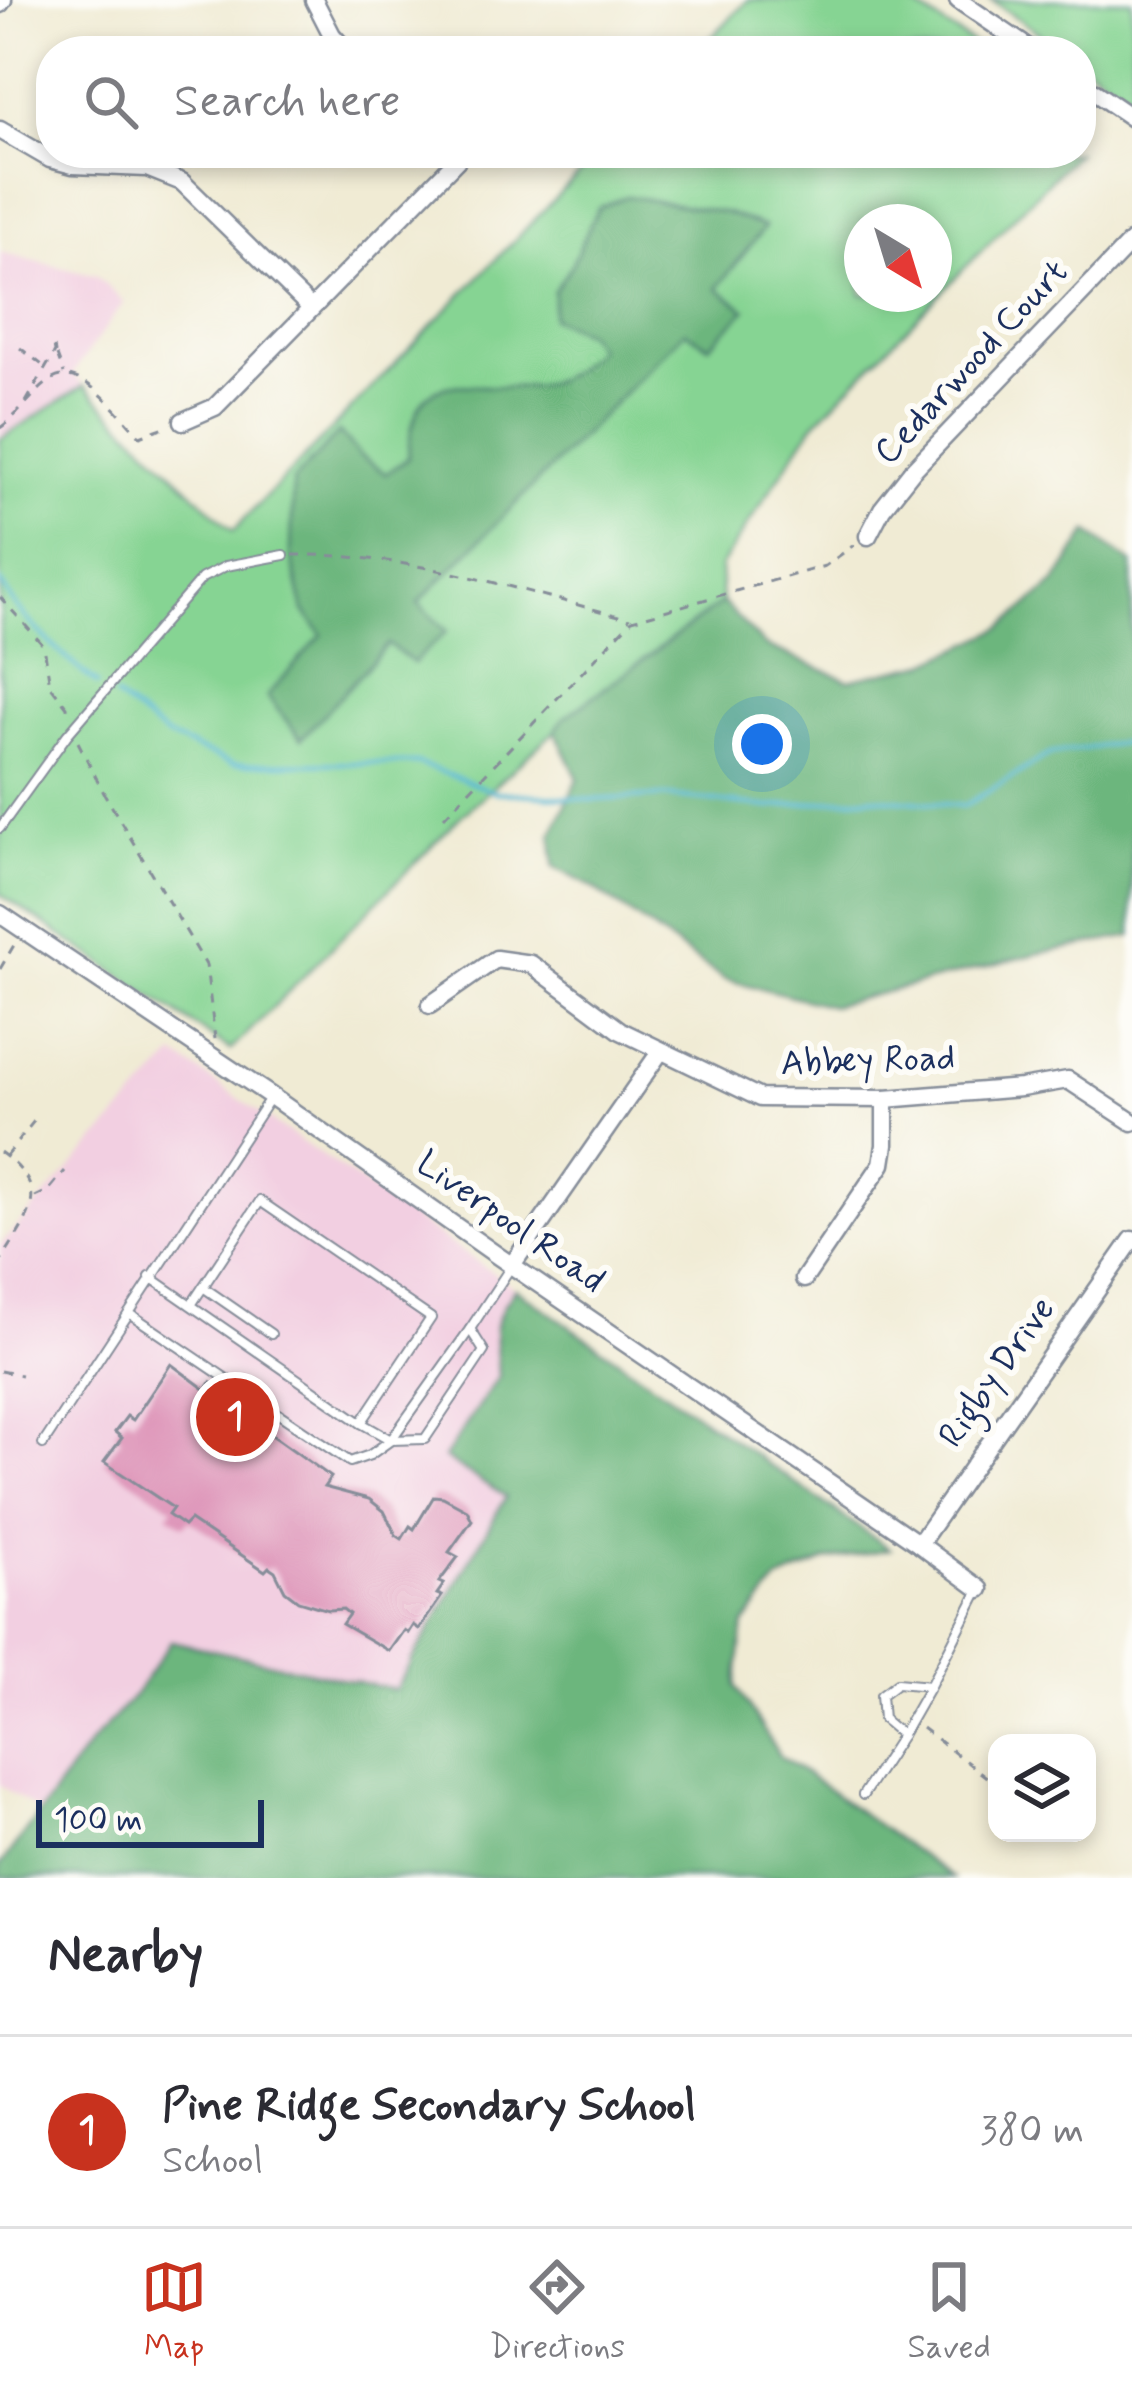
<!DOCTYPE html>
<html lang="en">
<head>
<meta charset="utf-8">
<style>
  body { margin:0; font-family:Mynerve,sans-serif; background:#f2f2f3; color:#2b2b33 }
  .controls { position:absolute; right:36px; bottom:36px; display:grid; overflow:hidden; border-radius:24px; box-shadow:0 6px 18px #0003 }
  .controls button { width:108px; height:108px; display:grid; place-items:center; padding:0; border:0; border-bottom:3px solid #e1e1e2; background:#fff; color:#2b2b33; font:60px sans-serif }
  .compass { position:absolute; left:844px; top:204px; width:108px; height:108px; border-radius:50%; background:#fff; box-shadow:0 6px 18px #0003; rotate:142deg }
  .scale { position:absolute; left:36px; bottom:30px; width:228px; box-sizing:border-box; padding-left:12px; border:6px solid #1b2f5e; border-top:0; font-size:33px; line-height:42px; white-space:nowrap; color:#1b2f5e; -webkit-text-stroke:9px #fdfcf7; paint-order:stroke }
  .you { position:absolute; left:762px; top:744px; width:42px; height:42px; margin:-30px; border:9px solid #fff; border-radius:50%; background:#1a73e8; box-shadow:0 0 0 18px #1a73e833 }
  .badge { display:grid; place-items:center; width:78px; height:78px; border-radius:50%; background:#c8321e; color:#fff; font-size:39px; font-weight:700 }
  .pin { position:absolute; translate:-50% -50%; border:6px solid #fff; box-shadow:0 3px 12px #0006 }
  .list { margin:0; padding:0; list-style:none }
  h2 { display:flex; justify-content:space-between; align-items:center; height:156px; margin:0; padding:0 48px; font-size:51px }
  h2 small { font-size:39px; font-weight:400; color:#7c7c81 }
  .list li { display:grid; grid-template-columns:78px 1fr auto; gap:36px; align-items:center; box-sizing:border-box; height:192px; padding:0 48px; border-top:3px solid #e1e1e2 }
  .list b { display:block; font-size:45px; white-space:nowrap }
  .list p { margin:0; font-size:39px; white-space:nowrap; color:#7c7c81 }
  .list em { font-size:39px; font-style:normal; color:#7c7c81 }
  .icon { flex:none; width:66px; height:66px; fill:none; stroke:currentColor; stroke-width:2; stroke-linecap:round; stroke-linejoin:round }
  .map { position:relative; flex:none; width:1132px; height:1878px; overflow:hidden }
  .search { position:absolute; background:#fff; box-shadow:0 6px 18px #0003; left:36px; right:36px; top:36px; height:132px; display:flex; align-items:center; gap:30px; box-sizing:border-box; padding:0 42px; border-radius:48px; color:#7c7c81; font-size:45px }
  .sheet { height:348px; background:#fff }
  nav { display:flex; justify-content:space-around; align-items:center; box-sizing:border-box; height:168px; border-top:3px solid #e1e1e2; background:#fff; font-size:33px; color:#7c7c81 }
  nav a { display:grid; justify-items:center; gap:6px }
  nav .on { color:#c8321e }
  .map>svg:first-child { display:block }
</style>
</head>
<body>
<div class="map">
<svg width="1132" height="1878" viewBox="0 0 1132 1878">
  <rect width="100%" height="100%" fill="#fdfcf7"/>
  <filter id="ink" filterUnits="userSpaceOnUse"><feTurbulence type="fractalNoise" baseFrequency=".00833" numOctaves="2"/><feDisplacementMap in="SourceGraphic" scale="24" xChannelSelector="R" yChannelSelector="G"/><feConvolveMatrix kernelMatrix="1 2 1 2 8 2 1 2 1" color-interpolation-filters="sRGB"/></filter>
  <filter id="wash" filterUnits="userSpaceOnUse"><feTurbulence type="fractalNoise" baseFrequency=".004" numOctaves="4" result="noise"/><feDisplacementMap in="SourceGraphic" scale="48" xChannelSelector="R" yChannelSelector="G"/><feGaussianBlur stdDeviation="2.7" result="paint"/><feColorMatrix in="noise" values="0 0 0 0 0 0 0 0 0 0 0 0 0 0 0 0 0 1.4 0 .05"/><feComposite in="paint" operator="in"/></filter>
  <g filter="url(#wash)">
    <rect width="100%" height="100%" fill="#f0ebd4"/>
    <g fill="#f2cfe1">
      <path d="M0,252L96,276L124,302L73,373L84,386L0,439Z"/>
      <path d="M175,1055L515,1288L503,1306L495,1328L498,1377L444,1458L507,1497L395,1690L171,1641L136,1693L89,1745L40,1812L0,1785V1245Z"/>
    </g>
    <g fill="#86d493" stroke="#508278" stroke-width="3" fill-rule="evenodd">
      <path d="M748,0H906L984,51H698Z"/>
      <path d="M991,0H1132V95L1130,96L1081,62V51H1065Z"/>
      <path d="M599,153H1076L814,424L720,567L722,602L564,718L555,731L460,817L231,1050L0,894V439L84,386L233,531ZM862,222H934V294H862Z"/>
    </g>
    <g fill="#6cb67d" stroke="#44726e" stroke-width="3">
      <path d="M627,196L727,213L765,227L717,288L746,310L709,346L685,331L418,603L447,631L413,663L388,644L301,739L267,696L322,635L304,611L291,554L293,481L339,432L360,456L386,474L408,458C414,356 465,394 535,386C560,383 581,366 597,348L587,333L552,318L554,291L572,264L598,208Z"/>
      <path d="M1088,532L1132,563V936L1036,954L831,1006L724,979L592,887L554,867L552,834L578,779L555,731L564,718L722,602L765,646L848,680L927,663L1002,628L1056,582Z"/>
      <path d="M515,1288L890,1549L824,1561L778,1581L744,1625L736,1686L779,1755L952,1878H0V1866L89,1745L136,1693L171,1641L395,1690L506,1497L444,1458L498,1377L495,1328L503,1306Z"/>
    </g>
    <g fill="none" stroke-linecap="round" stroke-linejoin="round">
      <g stroke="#53b7d1" stroke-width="4.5">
        <path d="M0,581C20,619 64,657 97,684"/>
        <path d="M116,697L167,736L233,764L417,763L495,792L593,800L666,796L770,807L870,797L964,806L1050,754L1127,742L1132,745"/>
      </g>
    </g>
    <g id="blocks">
      <path fill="#de95b9" d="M171,1364L206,1390L211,1382L218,1387L214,1394L331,1477L324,1487L369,1499L384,1511L396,1535L402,1539L410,1526L414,1529L434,1496L443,1497L467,1510L472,1520L449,1552L458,1557L439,1582L444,1584L437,1594L442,1596L419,1629L413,1625L408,1633L404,1630L389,1651L342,1624L349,1614L343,1609L328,1610L298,1601L285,1591L275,1571L269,1567L265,1571L190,1520L184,1526L168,1515L173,1508L104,1462L122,1438L115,1432L127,1416L133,1420Z"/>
    </g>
  </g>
  <g filter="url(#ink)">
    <use href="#blocks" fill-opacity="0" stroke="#868d99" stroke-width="3"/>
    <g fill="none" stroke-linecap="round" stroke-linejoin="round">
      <g stroke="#868d99" stroke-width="12">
        <g id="service">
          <path d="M0,828L67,735L202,578L226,566L284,555"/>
          <path d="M270,1098L129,1313L350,1462L370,1455L391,1440L470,1329L512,1265"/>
          <path d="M150,1277L361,1423L391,1440L425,1439L484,1351L470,1329"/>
          <path d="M203,1287L271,1334"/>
          <path d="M191,1305L260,1201L431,1318L361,1423"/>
          <path d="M43,1444L129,1313"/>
          <path d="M930,1686L902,1735L883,1719L881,1695L897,1683L930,1686L979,1590"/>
          <path d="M863,1795L902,1735"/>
        </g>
      </g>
      <g stroke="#868d99" stroke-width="21">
        <g id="minor">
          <path d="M314,0L332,35L346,51"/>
          <path d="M958,0L1033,51"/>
          <path d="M0,4L3,0"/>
          <path d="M1081,83L1132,118"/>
          <path d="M0,130L50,159L73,165L147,168L182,182L311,308"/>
          <path d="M183,421L215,407L457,160V153"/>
          <path d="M868,536L882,509L912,471L1132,241"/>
          <path d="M0,914L271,1096L498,1256L919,1544L980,1589"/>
          <path d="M430,1005L496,959L531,964L621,1031L760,1098L885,1099L1021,1088L1068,1080L1132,1122"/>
          <path d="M512,1265L660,1052"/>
          <path d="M804,1279L882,1164L885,1145V1099"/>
          <path d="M919,1544L1132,1240"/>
        </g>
      </g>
      <g stroke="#868d99" stroke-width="3" stroke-dasharray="9 9" stroke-linecap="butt">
        <path d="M20,348L45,367"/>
        <path d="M57,355L64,374"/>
        <path d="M26,402L55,352L54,346"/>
        <path d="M0,428C19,415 31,394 50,381C79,358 120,416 140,436L170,425"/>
        <path d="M293,555C408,553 520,590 630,619"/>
        <path d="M0,597L44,646L50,685L67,707L68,716"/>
        <path d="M78,742L105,795L206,965L215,1039"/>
        <path d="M444,817L632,620L825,566L854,545"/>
        <path d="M0,969L14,945"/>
        <path d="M0,1152C54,1191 29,1215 0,1262"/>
        <path d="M6,1156L38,1116"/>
        <path d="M35,1197L48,1191L65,1171"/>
        <path d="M0,1371L21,1375"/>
        <path d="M922,1728L997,1785"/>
      </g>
      <use href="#service" stroke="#fff" stroke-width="8"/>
      <use href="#minor" stroke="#fff" stroke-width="16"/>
    </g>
  </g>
  <g text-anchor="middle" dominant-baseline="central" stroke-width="12" stroke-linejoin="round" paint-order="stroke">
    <g font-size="36" fill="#1b2f5e" stroke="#fdfcf7">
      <text transform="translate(972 363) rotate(-47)">Cedarwood Court</text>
      <text transform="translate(868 1062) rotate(-2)">Abbey Road</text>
      <text transform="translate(510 1223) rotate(35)">Liverpool Road</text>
      <text transform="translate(998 1373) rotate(-55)">Rigby Drive</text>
    </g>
  </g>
</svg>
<div class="controls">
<button><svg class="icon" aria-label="layers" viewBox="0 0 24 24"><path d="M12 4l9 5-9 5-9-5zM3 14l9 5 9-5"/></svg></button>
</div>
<svg class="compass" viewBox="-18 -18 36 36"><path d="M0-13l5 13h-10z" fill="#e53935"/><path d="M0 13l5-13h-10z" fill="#7c7c81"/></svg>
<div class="scale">100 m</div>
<div class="you"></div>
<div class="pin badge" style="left:235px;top:1417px">1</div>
<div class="search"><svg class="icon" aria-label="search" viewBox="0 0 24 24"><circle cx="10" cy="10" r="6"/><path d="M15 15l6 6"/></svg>Search here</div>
</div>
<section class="sheet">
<h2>Nearby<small></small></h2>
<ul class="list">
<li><span class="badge">1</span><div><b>Pine Ridge Secondary School</b><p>School</p></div><em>380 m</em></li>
</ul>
</section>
<nav>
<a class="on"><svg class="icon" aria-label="map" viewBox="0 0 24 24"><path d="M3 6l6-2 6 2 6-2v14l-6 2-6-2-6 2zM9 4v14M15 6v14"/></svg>Map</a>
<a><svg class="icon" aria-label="directions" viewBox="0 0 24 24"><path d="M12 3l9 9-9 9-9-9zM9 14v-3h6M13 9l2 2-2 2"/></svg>Directions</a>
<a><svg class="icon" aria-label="saved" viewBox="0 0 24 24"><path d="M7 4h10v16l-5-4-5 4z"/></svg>Saved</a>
</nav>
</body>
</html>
